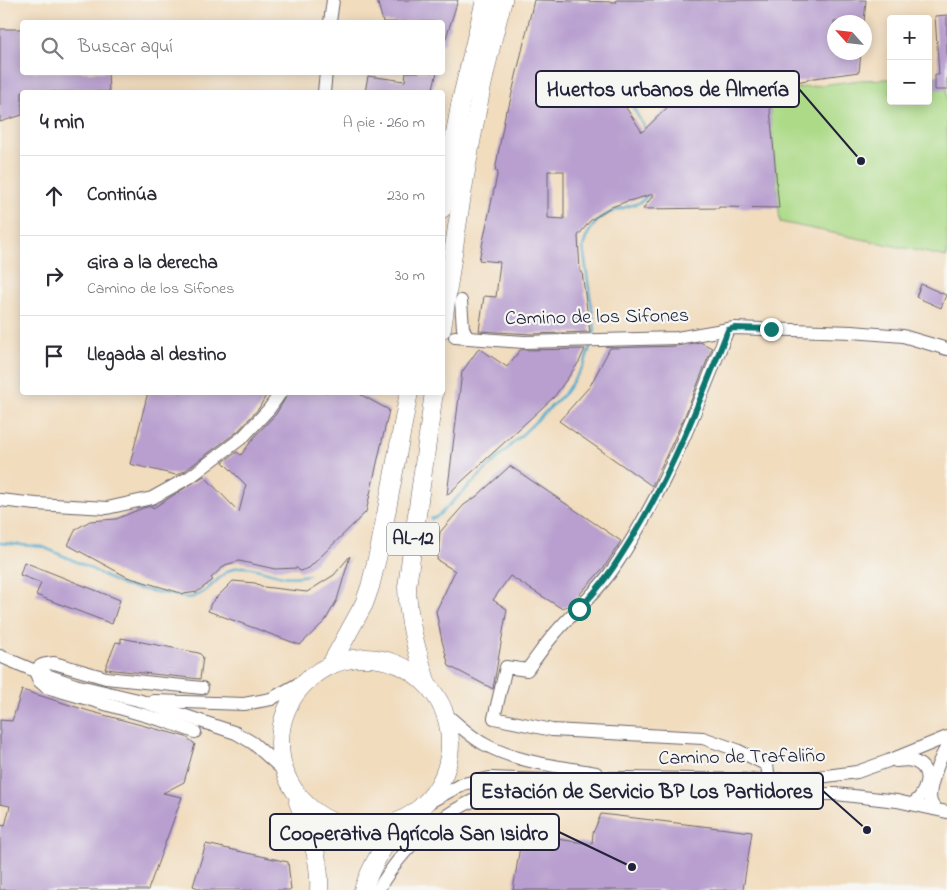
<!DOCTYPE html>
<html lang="es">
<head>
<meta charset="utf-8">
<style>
  body { margin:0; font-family:"Indie Flower",sans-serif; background:#f7f7f7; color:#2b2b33 }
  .controls { position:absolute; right:15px; top:15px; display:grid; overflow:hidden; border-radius:5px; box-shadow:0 2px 12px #0003 }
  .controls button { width:45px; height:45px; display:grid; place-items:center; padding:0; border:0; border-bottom:1px solid #e1e1e2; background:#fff; color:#2b2b33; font:25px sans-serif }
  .compass { position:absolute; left:827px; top:15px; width:45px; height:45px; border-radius:50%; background:#fff; box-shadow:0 2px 12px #0003; rotate:297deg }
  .stop { position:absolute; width:15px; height:15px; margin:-11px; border:4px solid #0f766e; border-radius:50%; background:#fff }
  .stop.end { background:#0f766e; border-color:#fff; box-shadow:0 1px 5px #0008 }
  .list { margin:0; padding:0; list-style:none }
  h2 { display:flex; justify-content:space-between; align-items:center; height:65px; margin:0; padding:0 20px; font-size:21px }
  h2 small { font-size:16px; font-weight:400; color:#7c7c81 }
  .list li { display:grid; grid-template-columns:32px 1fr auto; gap:15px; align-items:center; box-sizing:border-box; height:80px; padding:0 20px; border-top:1px solid #e1e1e2 }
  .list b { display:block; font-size:19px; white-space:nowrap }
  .list p { margin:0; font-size:16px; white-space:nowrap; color:#7c7c81 }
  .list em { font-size:16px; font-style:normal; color:#7c7c81 }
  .icon { flex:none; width:28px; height:28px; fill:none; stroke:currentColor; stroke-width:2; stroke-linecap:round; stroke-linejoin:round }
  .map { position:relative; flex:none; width:947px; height:890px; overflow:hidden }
  .search { position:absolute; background:#fff; box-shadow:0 2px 12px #0003; left:20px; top:20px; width:425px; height:55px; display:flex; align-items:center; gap:12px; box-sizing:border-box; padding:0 18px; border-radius:5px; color:#7c7c81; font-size:19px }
  .panel { position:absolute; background:#fff; box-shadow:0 2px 12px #0003; left:20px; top:90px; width:425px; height:305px; border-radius:5px }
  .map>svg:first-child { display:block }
</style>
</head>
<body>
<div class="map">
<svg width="947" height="890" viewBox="0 0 947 890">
  <rect width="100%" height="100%" fill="#f6f6f2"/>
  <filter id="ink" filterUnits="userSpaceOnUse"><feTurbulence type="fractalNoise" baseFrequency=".02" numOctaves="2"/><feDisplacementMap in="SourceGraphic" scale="10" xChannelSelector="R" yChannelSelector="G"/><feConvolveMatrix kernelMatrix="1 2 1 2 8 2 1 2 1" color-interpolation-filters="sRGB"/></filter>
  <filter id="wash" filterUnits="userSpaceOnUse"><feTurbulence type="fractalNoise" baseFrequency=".0096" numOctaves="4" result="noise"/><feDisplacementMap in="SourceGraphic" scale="20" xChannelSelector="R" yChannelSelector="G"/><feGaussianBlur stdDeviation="1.12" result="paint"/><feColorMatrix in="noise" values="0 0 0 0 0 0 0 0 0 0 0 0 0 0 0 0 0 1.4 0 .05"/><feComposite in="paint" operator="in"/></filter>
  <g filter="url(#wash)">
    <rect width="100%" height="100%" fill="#f1dcbd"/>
    <path fill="#acda87" stroke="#677e61" d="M928,77H947V257L780,222L768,92L860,80L891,79V101H928Z"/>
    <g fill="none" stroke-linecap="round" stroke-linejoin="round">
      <g stroke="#50aace" stroke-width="2.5">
        <path d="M629,100L647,132"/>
        <path d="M593,336L595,330L583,247C589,225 601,214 623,208C634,204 643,204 649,193"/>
        <path d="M431,519L438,516L565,393L584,365L591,344"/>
        <path d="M0,543L43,547L86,566L123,586L189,598C214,593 218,569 241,567C255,566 269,574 283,576C292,578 300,576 309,575"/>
      </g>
    </g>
    <g id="blocks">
      <g fill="#b89fcf" fill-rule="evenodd">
        <path d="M377,0H458L444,44H442V22H383Z"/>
        <path d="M534,0L617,2L616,0H866L864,22H834V52H861L859,72L807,79V80L768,87L779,208L719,207V208L643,209L654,194L625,202L609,208L590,221L578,236L580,271L582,272L590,332L532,334L479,331L484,296L496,297L500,262L479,260L498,171H495L506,110H508ZM677,98L642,132L623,103ZM548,171H564V219L548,218Z"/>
        <path d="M947,15V90H935V75H939L935,16Z"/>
        <path d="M0,29H22V72H108L109,92H22V115L0,122Z"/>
        <path d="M406,72H437L432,92H365L368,76L405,81Z"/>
        <path d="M921,284L946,295L941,308L916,297Z"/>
        <path d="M700,342L712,348L684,418L652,486L559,421L590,386L610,348L677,346Z"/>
        <path d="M479,348L507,367L520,350L585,349L579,362L554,397L447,495L462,372Z"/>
        <path d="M148,392H268L259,408L238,431L186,470L176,475L130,464Z"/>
        <path d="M289,392H356L389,410L366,512L309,568L300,571L297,568L275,569L239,561L225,565L211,578L213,580L197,592L184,594L127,577L68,545L76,529L90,521L116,519L143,508L152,506L153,508L204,476L239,512L246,485L223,462L237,452L241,455L255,436L276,414Z"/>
        <path d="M510,466L621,541L605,566L569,606L561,608L510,576L493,600L507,609L493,689L449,666L442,641L436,611L455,571L437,560L440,532L464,505L477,496Z"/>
        <path d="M350,556L337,600L325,621L300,645L208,611L211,603L233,581L255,583L264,587L307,592L334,575Z"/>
        <path d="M24,562L120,600L112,624L36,595L41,583L20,575Z"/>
        <path d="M121,638L199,653L203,657L200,679L105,669L116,642L121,643Z"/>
        <path d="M22,690L89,711L186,737L195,744L184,782L163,793L182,797L148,890H0V825L5,826L10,806L0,804V720L12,721Z"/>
        <path d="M601,814L752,832L743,890H513L522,834L592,844L593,833Z"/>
        <path d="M206,844L288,862L291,890H204L193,886Z"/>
      </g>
    </g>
  </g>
  <g filter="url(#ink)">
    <use href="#blocks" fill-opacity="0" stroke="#6a6368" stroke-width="1"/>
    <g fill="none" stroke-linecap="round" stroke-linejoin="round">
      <g stroke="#6a6368" stroke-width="14">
        <g id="minor">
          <path d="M330,22L333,0"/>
          <path d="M324,92L326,72"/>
          <path d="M461,301L463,328L467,337"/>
          <path d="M728,329C696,411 664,493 615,566C599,591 576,609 557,631C546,643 537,657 527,670L506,667L494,718L552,730L703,738L737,750L767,765L769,780"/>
          <path d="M455,337L524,342L677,338L734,328L852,332L903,336L947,349"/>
          <path d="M0,500L36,504L107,508L152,498L190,477L243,437L269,409L281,392"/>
          <path d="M0,656L35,671L75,685L138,700L236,733L253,743L282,769"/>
          <path d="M154,701L244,704L271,699L309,678"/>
          <path d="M445,713C457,724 470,736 484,744C518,763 559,766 596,773"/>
          <path d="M195,732L168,722L46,687L39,681L35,671C40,664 45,664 54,663L106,678L202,688"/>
          <path d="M896,761C904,760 912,759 919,764C934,774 924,797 912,804"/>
          <path d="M770,794H836L897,801L947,812"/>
          <path d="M424,805L463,784L490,778L548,780L621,778L769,780L811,778L857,772L888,761L947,737"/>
          <path d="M935,809C934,807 932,805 931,802C927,790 940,757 947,747"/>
          <path d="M378,890C409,836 461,795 523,785"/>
        </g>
      </g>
      <g stroke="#6a6368" stroke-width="19">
        <g id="highway">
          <path d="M442,209L460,105L485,0"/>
          <path d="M442,329C458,218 473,108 503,0"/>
          <circle cx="365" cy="743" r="85"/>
          <path d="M330,666L364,604L370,587L380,546L409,392"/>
          <path d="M427,684C417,651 408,622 407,587L434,392"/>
          <path d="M298,802C309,829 321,859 319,890"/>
          <path d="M363,890C372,864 385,844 400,821"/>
        </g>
      </g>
      <use href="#minor" stroke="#fff" stroke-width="12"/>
      <use href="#highway" stroke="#fff" stroke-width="18"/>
    </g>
  </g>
  <g fill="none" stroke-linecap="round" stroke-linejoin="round" filter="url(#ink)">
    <path stroke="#0f766e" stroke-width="6" d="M579,609C605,583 619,559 638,528C675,465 701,398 728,330L734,328L771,329"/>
  </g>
  <g text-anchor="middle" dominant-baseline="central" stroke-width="4.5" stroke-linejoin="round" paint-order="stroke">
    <rect fill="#f6f6f2" stroke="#626272" stroke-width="1" x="387" y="522.5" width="52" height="33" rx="4"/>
    <g font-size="19" font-weight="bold" fill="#22223b">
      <text x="413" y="539">AL-12</text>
    </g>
    <g font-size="20" fill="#22223b" stroke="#f6f6f2">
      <text transform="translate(597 318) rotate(-1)">Camino de los Sifones</text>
      <text transform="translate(742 758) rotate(-1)">Camino de Trafaliño</text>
    </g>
  </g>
  <path fill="none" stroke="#22223b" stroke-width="2" d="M861 161L799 89M867 830L823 791M632 867L559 832"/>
  <g fill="#22223b" stroke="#f6f6f2" stroke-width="2">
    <circle cx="861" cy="161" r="5"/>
    <circle cx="867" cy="830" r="5"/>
    <circle cx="632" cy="867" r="5"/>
  </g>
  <g fill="#f6f6f2" stroke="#22223b" stroke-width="2">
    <rect x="536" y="71" width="263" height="36" rx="5"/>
    <rect x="471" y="773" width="352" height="36" rx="5"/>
    <rect x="270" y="814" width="289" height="36" rx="5"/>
  </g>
  <g font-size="21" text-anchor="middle" font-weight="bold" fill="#22223b">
    <text x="668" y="96">Huertos urbanos de Almería</text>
    <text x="647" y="798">Estación de Servicio BP Los Partidores</text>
    <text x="414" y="840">Cooperativa Agrícola San Isidro</text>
  </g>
</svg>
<div class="controls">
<button>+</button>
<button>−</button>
</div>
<svg class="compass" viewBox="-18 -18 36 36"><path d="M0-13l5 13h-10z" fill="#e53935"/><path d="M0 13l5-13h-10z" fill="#7c7c81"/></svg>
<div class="stop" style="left:579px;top:609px"></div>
<div class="stop end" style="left:771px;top:329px"></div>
<div class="search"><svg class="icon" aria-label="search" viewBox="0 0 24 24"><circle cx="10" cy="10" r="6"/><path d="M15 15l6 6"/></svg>Buscar aquí</div>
<section class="panel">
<h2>4 min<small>A pie · 260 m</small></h2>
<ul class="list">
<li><svg class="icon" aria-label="ahead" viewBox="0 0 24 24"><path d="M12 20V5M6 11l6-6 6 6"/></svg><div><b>Continúa</b></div><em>230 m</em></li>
<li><svg class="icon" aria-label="right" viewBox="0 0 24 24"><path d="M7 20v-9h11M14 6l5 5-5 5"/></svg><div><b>Gira a la derecha</b><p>Camino de los Sifones</p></div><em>30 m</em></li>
<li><svg class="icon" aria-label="arrive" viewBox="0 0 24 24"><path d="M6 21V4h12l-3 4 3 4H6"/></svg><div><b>Llegada al destino</b></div></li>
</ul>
</section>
</div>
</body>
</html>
